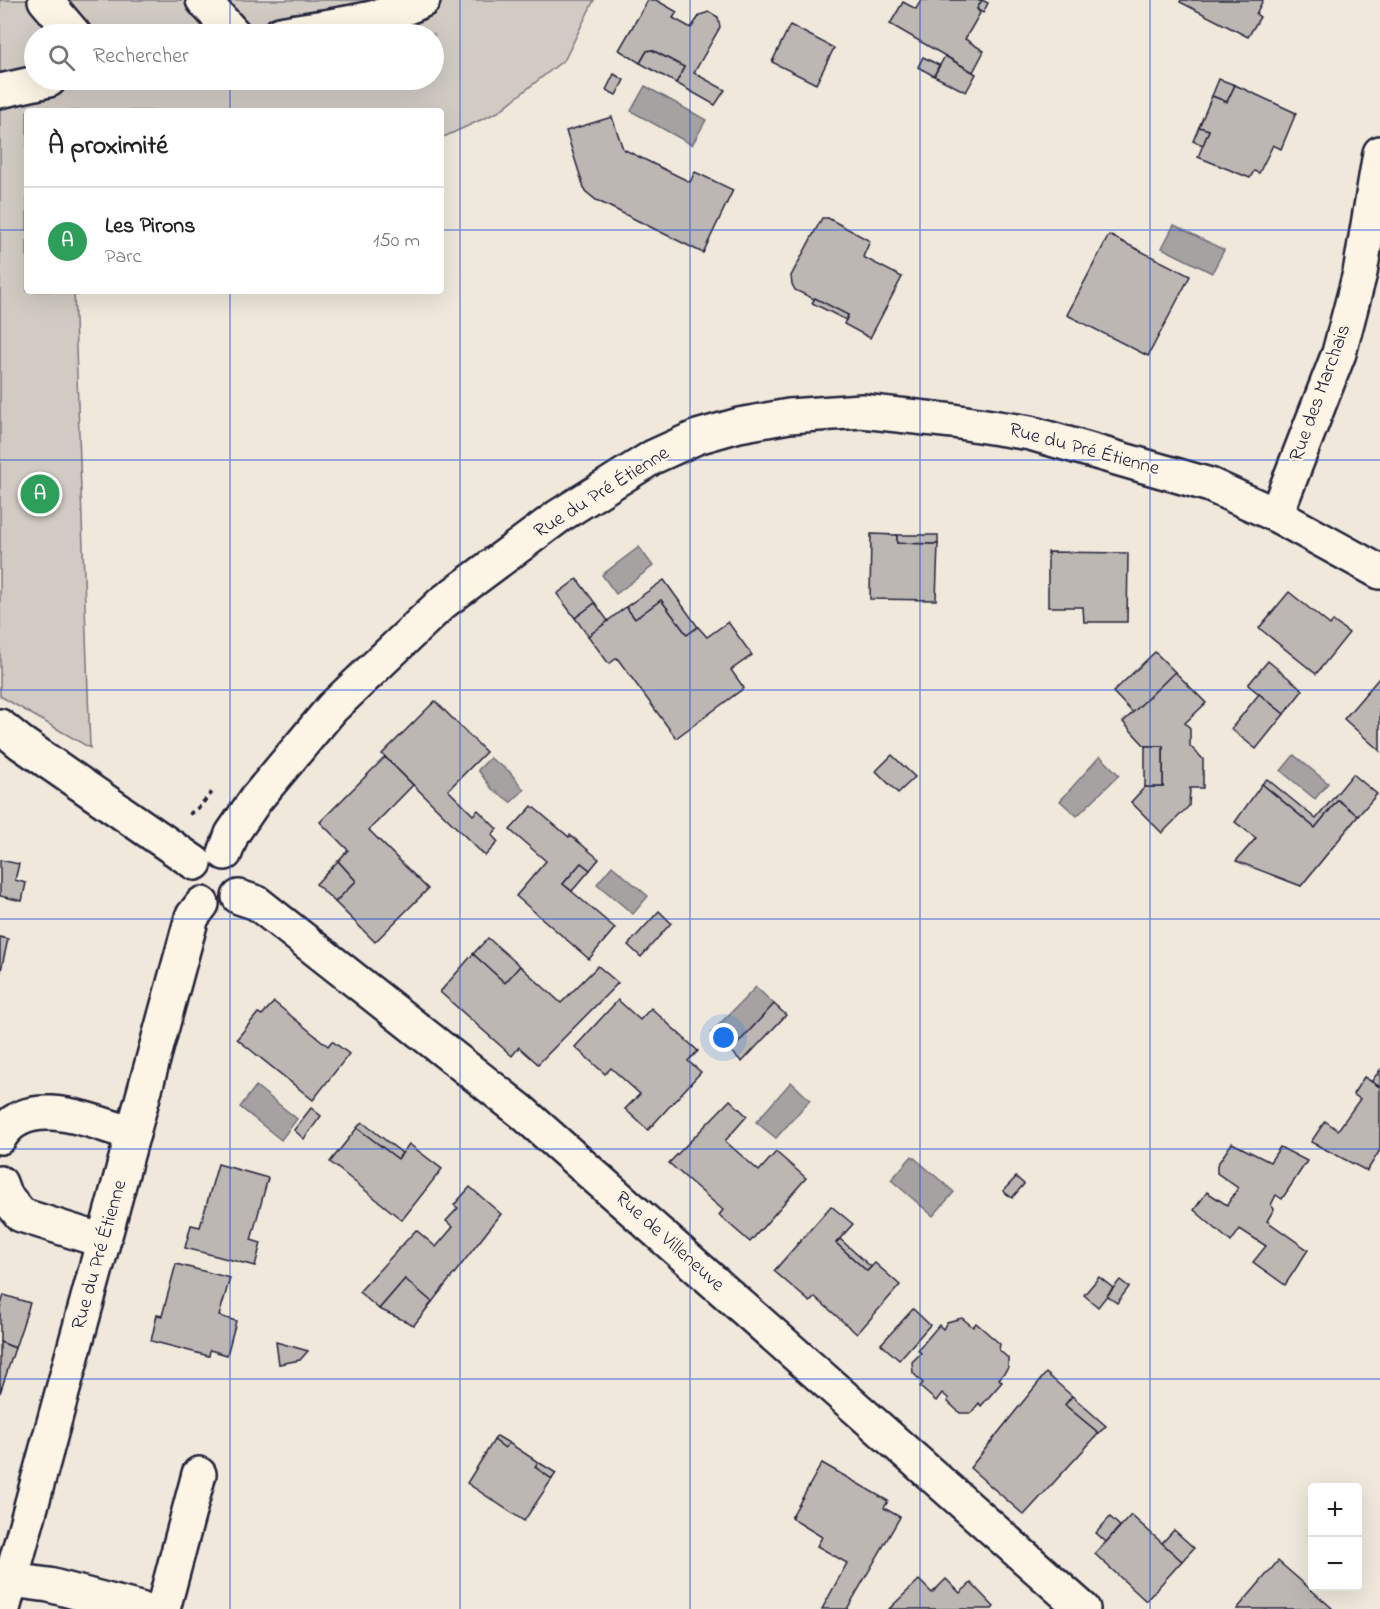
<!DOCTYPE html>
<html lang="fr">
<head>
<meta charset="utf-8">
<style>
  body { margin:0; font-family:"Indie Flower",sans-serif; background:#f6f6f6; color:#222 }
  .controls { position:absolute; right:18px; bottom:18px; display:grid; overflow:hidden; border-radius:6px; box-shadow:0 6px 24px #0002 }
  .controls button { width:54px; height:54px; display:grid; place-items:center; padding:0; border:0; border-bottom:2px solid #e0e0e0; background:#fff; color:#222; font:30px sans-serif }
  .you { position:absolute; left:724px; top:1038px; width:21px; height:21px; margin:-15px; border:4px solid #fff; border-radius:50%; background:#1a73e8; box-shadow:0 0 0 9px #1a73e833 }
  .badge { display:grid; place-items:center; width:39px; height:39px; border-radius:50%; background:#b45309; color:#fff; font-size:20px; font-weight:700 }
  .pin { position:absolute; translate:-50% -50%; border:3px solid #fff; box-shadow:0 2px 6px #0006 }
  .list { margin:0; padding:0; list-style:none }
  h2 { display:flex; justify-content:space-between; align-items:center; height:78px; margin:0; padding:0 24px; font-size:26px }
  h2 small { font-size:20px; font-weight:400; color:#767676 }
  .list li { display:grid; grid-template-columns:39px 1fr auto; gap:18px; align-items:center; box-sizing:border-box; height:108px; padding:0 24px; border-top:2px solid #e0e0e0 }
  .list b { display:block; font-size:22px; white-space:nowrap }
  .list p { margin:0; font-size:20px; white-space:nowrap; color:#767676 }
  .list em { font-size:20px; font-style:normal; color:#767676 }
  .icon { flex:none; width:33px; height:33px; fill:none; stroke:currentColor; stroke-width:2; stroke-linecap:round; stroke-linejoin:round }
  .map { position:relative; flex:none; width:1380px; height:1609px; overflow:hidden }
  .search { position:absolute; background:#fff; box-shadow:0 6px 24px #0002; left:24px; top:24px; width:420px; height:66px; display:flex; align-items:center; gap:15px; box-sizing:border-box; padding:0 21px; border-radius:33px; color:#767676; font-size:22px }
  .panel { position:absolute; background:#fff; box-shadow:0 6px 24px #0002; left:24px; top:108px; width:420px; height:186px; border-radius:6px }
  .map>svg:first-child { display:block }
</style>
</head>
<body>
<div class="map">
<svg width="1380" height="1609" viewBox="0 0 1380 1609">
  <rect width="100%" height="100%" fill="#efe8db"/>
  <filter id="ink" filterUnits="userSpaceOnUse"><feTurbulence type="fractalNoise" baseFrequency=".0167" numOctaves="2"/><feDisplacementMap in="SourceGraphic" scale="12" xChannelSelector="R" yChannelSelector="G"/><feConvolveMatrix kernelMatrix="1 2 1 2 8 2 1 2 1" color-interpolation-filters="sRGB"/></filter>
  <g filter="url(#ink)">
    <path fill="#d1cbc3" stroke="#7a767f" stroke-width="1.5" fill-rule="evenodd" d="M0,0H594L565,59L498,112L446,136L441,137V111H27V291H74L90,748L0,696ZM34,34H434V80H34Z"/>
    <g fill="#a6a2a2" stroke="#716f79" stroke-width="1.5">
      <path d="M645,86L706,120L692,145L631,111Z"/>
      <path d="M1174,225L1224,250L1212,273L1162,248Z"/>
      <path d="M639,547L653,566L616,594L602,575Z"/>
      <path d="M1294,755L1328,783L1315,799L1281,771Z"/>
      <path d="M1100,756L1119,775L1077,816L1060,801Z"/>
      <path d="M490,758L509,771L524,790L511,802L492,789L478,770Z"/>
      <path d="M612,866L648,896L633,914L597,884Z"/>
      <path d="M756,987L774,1004L731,1051L711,1033Z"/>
      <path d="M791,1082L810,1100L776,1138L756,1122Z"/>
      <path d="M256,1086L297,1119L281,1140L240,1107Z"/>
      <path d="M912,1156L954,1192L933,1216L891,1180Z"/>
    </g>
    <g fill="#bcb7b3" stroke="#22223b" stroke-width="1.5">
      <path d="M648,0H656L677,12L673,18L691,28L700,15L709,12L718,17L720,27L694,73L725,90L715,105L676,83L684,67L652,50L647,51L640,63L619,50Z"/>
      <path d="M921,0H982L977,9L980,13L979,15L965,39L984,51L973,72L890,24L903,2L916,9Z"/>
      <path d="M982,0L988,3L983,13L977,9Z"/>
      <path d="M1181,0H1263L1256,14L1260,17L1248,37L1180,2Z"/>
      <path d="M790,25L834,48L816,84L772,62Z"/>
      <path d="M652,50L684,67L676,83L640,63L647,51Z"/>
      <path d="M945,56L976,74L966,92L934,76Z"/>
      <path d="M923,57L939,65L934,76L918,67Z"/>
      <path d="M614,74L624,80L616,95L606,90Z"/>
      <path d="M1219,79L1235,85L1227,102L1212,96Z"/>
      <path d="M1235,85L1296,113L1281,149L1273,145L1259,173L1254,171L1250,178L1198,157L1209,130L1199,127L1212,96L1227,102Z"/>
      <path d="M612,117L623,149L690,182L695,172L733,190L703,253L596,200L585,191L566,131Z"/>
      <path d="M1199,127L1209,130L1203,145L1193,141Z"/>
      <path d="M822,218H828L870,241L863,257L902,277L870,338L844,324L848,315L795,290L792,284L791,276Z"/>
      <path d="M1109,235L1190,276L1148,356L1067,315Z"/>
      <path d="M815,298L848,315L846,320L812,303Z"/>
      <path d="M871,534L897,535V543L938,544L936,600L870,599Z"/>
      <path d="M897,535H938V544L897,543Z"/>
      <path d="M1048,552L1128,553L1127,622H1084L1083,607H1048Z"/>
      <path d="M577,579L595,603L575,618L557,594Z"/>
      <path d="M664,580L698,627L687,635L661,600L635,619L626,607Z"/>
      <path d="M1289,592L1330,625L1333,621L1349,633L1316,674L1259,628Z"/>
      <path d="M661,600L687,635L698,627L707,637L728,622L752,655L731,670L744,688L676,738L617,658L609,664L588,636L626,607L635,619Z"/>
      <path d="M595,603L608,621L588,636L575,618Z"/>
      <path d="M1155,652L1175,672L1133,713L1113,692Z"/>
      <path d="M1268,661L1303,690L1284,714L1248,685Z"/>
      <path d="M1175,672L1206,703L1185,723L1190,728V746L1203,759V788H1190L1189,806L1162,833L1131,802L1145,787H1163V746H1145L1123,722Z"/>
      <path d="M1380,677V751L1344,719Z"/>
      <path d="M1259,694L1284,714L1256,749L1231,729Z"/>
      <path d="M435,701L486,752L448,790L473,815L478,810L497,829L492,835L498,842L485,856L382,754Z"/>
      <rect x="1145" y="746" width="18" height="41"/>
      <path d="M892,755L915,777L898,793L876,771Z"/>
      <path d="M385,757L413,785L369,830L428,889L375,942L335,902L356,881L338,861L348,850L320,822Z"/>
      <path d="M1353,774L1377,794L1358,816L1338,800L1315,828L1262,784L1267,779L1316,819Z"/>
      <path d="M1262,784L1315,828L1338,800L1358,816L1301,886L1236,861L1256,838L1235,822Z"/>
      <path d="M532,806L569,837L570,835L599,859L590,870L581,863L563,884L615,928L589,959L516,896L546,861L510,830Z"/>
      <path d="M0,860L19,864L15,880L26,883L22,901L0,896Z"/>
      <path d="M338,861L356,881L335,902L316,884Z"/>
      <path d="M581,863L590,870L572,891L563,884Z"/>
      <path d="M659,911L671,923L641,957L628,945Z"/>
      <path d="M0,937L8,939L0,975Z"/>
      <path d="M488,938L520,966L505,983L473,954Z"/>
      <path d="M473,954L505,983L520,966L561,1003L598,966L618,983L538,1064L519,1047L512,1056L440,992Z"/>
      <path d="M618,1000L640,1020L651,1008L698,1051L688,1061L701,1072L648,1130L625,1109L640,1094L611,1068L605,1074L575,1047Z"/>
      <path d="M274,1002L328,1046L332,1041L349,1054L313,1100L237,1039L258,1013L262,1015Z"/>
      <path d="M774,1004L786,1015L742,1062L731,1051Z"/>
      <path d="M1380,1070V1087L1371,1082Z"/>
      <path d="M1364,1077L1380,1087V1150L1367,1171L1311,1142L1325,1121L1338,1130L1360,1099L1353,1094Z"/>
      <path d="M730,1100L747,1116L725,1141L759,1171L776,1152L806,1178L750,1242L719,1215L723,1210L669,1163Z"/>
      <path d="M311,1108L321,1116L304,1139L294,1130Z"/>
      <path d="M362,1122L402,1153L398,1159L357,1128Z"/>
      <path d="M357,1128L398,1159L409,1144L442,1169L402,1220L330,1162Z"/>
      <path d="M1232,1143L1270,1162L1280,1147L1307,1161L1282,1199L1276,1195L1271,1205L1274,1209L1267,1221L1308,1250L1285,1285L1253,1262L1266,1246L1240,1229L1231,1242L1194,1210L1207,1192L1227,1205L1238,1188L1217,1173V1165Z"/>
      <path d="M218,1164L268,1178L251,1240L261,1243L255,1266L185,1248L191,1225L200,1227Z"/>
      <path d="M1016,1177L1024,1184L1012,1198L1003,1191Z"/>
      <path d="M470,1187L501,1214L432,1302L405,1279L379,1309L359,1292L416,1230L436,1247L453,1227L446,1221L458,1208L454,1205Z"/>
      <path d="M831,1206L853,1224L836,1243L867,1271L875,1263L900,1285L857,1334L815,1297L810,1302L774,1271Z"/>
      <path d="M840,1239L871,1267L867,1271L836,1243Z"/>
      <path d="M176,1264L230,1278L219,1316L236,1321L227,1355L210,1350L209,1356L151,1341L157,1315L162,1316Z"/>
      <path d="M1099,1277L1113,1288L1098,1307L1084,1295Z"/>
      <path d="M405,1279L432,1302L414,1325L379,1309Z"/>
      <path d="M1120,1280L1129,1287L1117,1303L1107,1296Z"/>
      <path d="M4,1295L30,1303L15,1348L0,1342V1308Z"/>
      <path d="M913,1309L930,1325L899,1360L881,1344Z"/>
      <path d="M962,1318L973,1327L976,1323L1000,1344L999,1350L1008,1358V1368L999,1379L1002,1382L981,1406L979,1403L971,1413H960L948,1402V1398L942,1393L936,1401L920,1387L923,1383L913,1373L912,1362L921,1353L918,1350L939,1325L943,1329L947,1322Z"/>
      <path d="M0,1342L15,1348L0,1393Z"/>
      <path d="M276,1342L308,1351L300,1360L279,1364Z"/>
      <path d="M1046,1373L1072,1396L1065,1405L1099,1433L1024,1515L970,1468Z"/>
      <path d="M1072,1396L1106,1426L1099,1433L1065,1405Z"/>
      <path d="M497,1436L509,1443L505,1448L494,1440Z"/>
      <path d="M494,1440L505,1448L509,1443L538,1462L535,1467L552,1479L524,1521L467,1483Z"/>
      <path d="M538,1462L556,1473L552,1479L535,1467Z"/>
      <path d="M822,1463L888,1501L884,1508L900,1517L847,1609H822L847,1563L817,1546L822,1537L791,1518Z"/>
      <path d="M1131,1515L1182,1561L1146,1601L1095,1554Z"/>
      <path d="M1110,1517L1120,1526L1106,1542L1096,1533Z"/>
      <path d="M1174,1530L1194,1548L1182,1561L1162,1543Z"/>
      <path d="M1278,1561L1332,1608L1331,1609H1237Z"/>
      <path d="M946,1579L960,1593L971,1583L994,1607L992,1609H889L919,1580L932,1593Z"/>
    </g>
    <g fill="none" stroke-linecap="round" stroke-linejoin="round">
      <g stroke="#22223b" stroke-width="38">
        <g id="minor">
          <path d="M45,0L74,34"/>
          <path d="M203,0L234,34"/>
          <path d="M280,34C325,26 384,21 423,0"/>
          <path d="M0,91L49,80"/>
          <path d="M1276,515L1339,353L1360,273L1380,153"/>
          <path d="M0,726L21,743L195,863"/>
          <path d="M225,853L232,834L256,799L332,708L442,603L559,516L653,457L697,437L739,425L789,416L862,411L953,421L1030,433L1210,485L1276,515L1380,572"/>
          <path d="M239,897L257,903L521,1111L1083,1609"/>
          <path d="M0,1137C27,1091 95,1123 133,1134"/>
          <path d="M0,1183L4,1194L21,1215L103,1241"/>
          <path d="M11,1580L49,1585L140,1609"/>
          <path d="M3,1609L192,917L202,904"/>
          <path d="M163,1609L199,1474"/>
        </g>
      </g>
      <path stroke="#22223b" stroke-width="4" stroke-dasharray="4.5 4.5" stroke-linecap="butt" d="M189,814L198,808L214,790"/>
      <use href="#minor" stroke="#fcf5e5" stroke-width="33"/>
    </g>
  </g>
  <path fill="none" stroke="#1d4ed8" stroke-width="1.5" stroke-opacity="0.55" d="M230,0V34M460,0V1609M690,0V1609M920,0V1609M1150,0V1609M230,80V111M0,230H27M441,230H1380M230,291V1609M0,460H1380M0,690H1380M0,919H1380M0,1149H1380M0,1379H1380"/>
  <g text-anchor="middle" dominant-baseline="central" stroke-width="4.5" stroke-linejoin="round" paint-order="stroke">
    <g font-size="20" fill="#22223b" stroke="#fcf5e5">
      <text transform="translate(1321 393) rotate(-70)">Rue des Marchais</text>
      <text transform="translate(1084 450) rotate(15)">Rue du Pré Étienne</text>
      <text transform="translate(602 493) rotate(-32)">Rue du Pré Étienne</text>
      <text transform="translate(669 1242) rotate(42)">Rue de Villeneuve</text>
      <text transform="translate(100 1255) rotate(-74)">Rue du Pré Étienne</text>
    </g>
  </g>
</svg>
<div class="controls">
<button>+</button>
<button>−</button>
</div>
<div class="you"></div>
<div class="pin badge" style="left:40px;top:494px;background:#2e9e5b">A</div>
<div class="search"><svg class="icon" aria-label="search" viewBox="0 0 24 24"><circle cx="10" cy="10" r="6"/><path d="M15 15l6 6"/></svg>Rechercher</div>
<section class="panel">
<h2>À proximité<small></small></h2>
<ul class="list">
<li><span class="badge" style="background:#2e9e5b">A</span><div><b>Les Pirons</b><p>Parc</p></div><em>150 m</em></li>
</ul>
</section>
</div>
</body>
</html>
